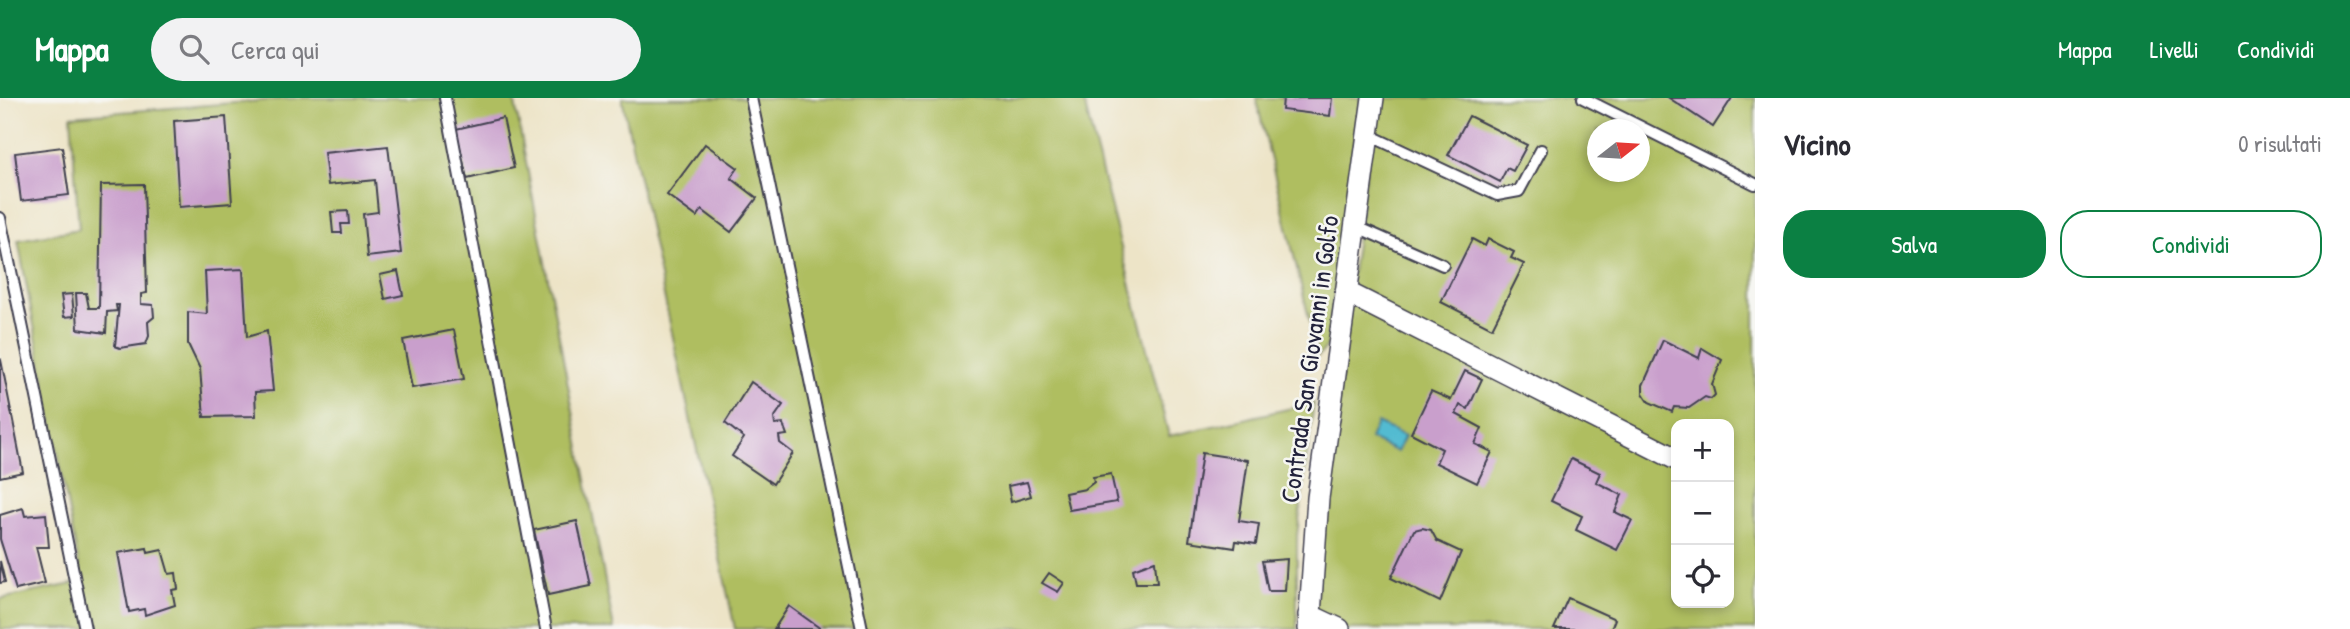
<!DOCTYPE html>
<html lang="it">
<head>
<meta charset="utf-8">
<style>
  body { margin:0; font-family:"Patrick Hand",sans-serif; background:#f2f2f3; color:#2b2b33 }
  .controls { position:absolute; right:21px; bottom:21px; display:grid; overflow:hidden; border-radius:14px; box-shadow:0 4px 10px #0003 }
  .controls button { width:63px; height:63px; display:grid; place-items:center; padding:0; border:0; border-bottom:2px solid #e1e1e2; background:#fff; color:#2b2b33; font:35px sans-serif }
  .compass { position:absolute; left:1587px; top:21px; width:63px; height:63px; border-radius:50%; background:#fff; box-shadow:0 4px 10px #0003; rotate:73deg }
  .list { margin:0; padding:0; list-style:none }
  h2 { display:flex; justify-content:space-between; align-items:center; height:91px; margin:0; padding:0 28px; font-size:30px }
  h2 small { font-size:23px; font-weight:400; color:#7c7c81 }
  .actions { display:flex; gap:14px; padding:21px 28px }
  .actions a { flex:1; padding:16px 0; border:2px solid #0b8043; border-radius:28px; text-align:center; font-size:24px; color:#0b8043 }
  .actions .main { background:#0b8043; color:#fff }
  .icon { flex:none; width:38px; height:38px; fill:none; stroke:currentColor; stroke-width:2; stroke-linecap:round; stroke-linejoin:round }
  .map { position:relative; flex:none; width:1755px; height:531px; overflow:hidden }
  header { display:flex; align-items:center; gap:42px; box-sizing:border-box; height:98px; padding:0 35px; background:#0b8043; color:#fff }
  header strong { font-size:33px }
  nav { display:flex; gap:38px; margin-inline-start:auto; font-size:24px }
  .search { width:490px; height:63px; background:#f2f2f3; display:flex; align-items:center; gap:18px; box-sizing:border-box; padding:0 24px; border-radius:38px; color:#7c7c81; font-size:26px }
  main { display:flex }
  aside { flex:1; background:#fff }
  .map>svg:first-child { display:block }
</style>
</head>
<body>
<header>
<strong>Mappa</strong>
<div class="search"><svg class="icon" aria-label="search" viewBox="0 0 24 24"><circle cx="10" cy="10" r="6"/><path d="M15 15l6 6"/></svg>Cerca qui</div>
<nav><a>Mappa</a><a>Livelli</a><a>Condividi</a></nav>
</header>
<main>
<div class="map">
<svg width="1755" height="531" viewBox="0 0 1755 531">
  <rect width="100%" height="100%" fill="#f6f6f2"/>
  <filter id="ink" filterUnits="userSpaceOnUse"><feTurbulence type="fractalNoise" baseFrequency=".0143" numOctaves="2"/><feDisplacementMap in="SourceGraphic" scale="14" xChannelSelector="R" yChannelSelector="G"/><feConvolveMatrix kernelMatrix="1 2 1 2 8 2 1 2 1" color-interpolation-filters="sRGB"/></filter>
  <filter id="wash" filterUnits="userSpaceOnUse"><feTurbulence type="fractalNoise" baseFrequency=".00686" numOctaves="4" result="noise"/><feDisplacementMap in="SourceGraphic" scale="28" xChannelSelector="R" yChannelSelector="G"/><feGaussianBlur stdDeviation="1.57" result="paint"/><feColorMatrix in="noise" values="0 0 0 0 0 0 0 0 0 0 0 0 0 0 0 0 0 1.4 0 .05"/><feComposite in="paint" operator="in"/></filter>
  <g filter="url(#wash)">
    <rect width="100%" height="100%" fill="#ede4c7"/>
    <g fill="#afbe61" stroke="#68704e" stroke-width="2" fill-rule="evenodd">
      <path d="M298,0H514L614,531H0V501L82,484L18,142L79,131L71,18Z"/>
      <path d="M622,0H1083L1169,338L1314,305L1297,437V531H735Z"/>
      <path d="M1256,0H1361L1327,249L1318,258Z"/>
      <path d="M1376,0H1755V531H1314L1325,371ZM1598,32H1640V74H1598ZM1676,326H1729V505H1676Z"/>
    </g>
    <path fill="#53bbd1" stroke="#3a6e86" stroke-width="2" d="M1377,325L1405,338L1397,354L1370,341Z"/>
    <g id="blocks">
      <g fill="#c99fcc">
        <path d="M1283,0H1332L1330,18L1282,12Z"/>
        <path d="M1669,0H1732L1713,29Z"/>
        <path d="M1469,18L1527,47L1513,73L1507,70L1500,84L1448,57Z"/>
        <path d="M226,19L232,105L179,109L174,23Z"/>
        <path d="M503,20L514,70L467,81L456,31Z"/>
        <path d="M705,46L738,70L731,80L757,100L731,134L702,112L697,119L667,97Z"/>
        <path d="M388,48L401,155L367,159L363,116L378,114L375,82L328,87L324,55Z"/>
        <path d="M62,49L69,97L21,103L15,55Z"/>
        <path d="M144,86L147,195L141,196V206L153,207L154,219L148,224L149,238L146,246L120,250L115,248L119,207H116L117,213L107,214L106,235L78,231L76,195H86L89,210H99L101,87Z"/>
        <path d="M348,113L349,126H341L342,135H333L331,114Z"/>
        <path d="M1472,141L1485,148L1488,141L1514,154L1511,160L1524,166L1492,230L1441,204Z"/>
        <path d="M243,171L247,239L267,233L273,293L255,294L256,318L204,319L200,271L188,246V214L207,216L205,173Z"/>
        <path d="M398,173L403,197L385,201L380,177Z"/>
        <path d="M72,196L74,218L64,219L61,197Z"/>
        <path d="M454,232L464,281L412,290L403,242Z"/>
        <path d="M1663,242L1699,260L1702,250L1722,262L1712,286L1715,297L1711,301L1705,299L1689,310L1674,309L1672,314L1649,304L1643,295V287Z"/>
        <path d="M1,262L23,374L0,379V263Z"/>
        <path d="M1465,273L1482,281L1468,311L1460,307L1456,316L1482,330L1475,346L1492,354L1477,385L1436,365L1442,351L1411,335L1431,293L1451,302Z"/>
        <path d="M751,284L783,307L774,320L775,327L783,326L787,337L779,338L780,345L793,355L773,386L732,358L744,340L725,325Z"/>
        <path d="M1202,355L1248,362L1239,423L1259,426L1256,446L1236,443L1235,450L1189,443Z"/>
        <path d="M1571,361L1600,375L1596,384L1622,397L1615,414L1632,422L1617,452L1576,432L1582,418L1551,403Z"/>
        <path d="M1111,376L1117,404L1069,412L1065,395L1085,391L1094,384L1093,379Z"/>
        <path d="M1027,384L1031,398L1011,404L1008,388Z"/>
        <path d="M23,410L25,418L46,416L49,449H36L45,485L16,492L0,441V417Z"/>
        <path d="M577,423L591,488L548,497L534,432Z"/>
        <path d="M1422,430L1431,432L1437,443L1461,454L1440,504L1391,480L1414,432Z"/>
        <path d="M147,450L148,455L162,452L169,476L176,475L178,491L172,492L175,507L145,517L144,511L129,514L118,455Z"/>
        <path d="M1287,461L1285,493H1268L1262,463Z"/>
        <path d="M0,463L5,484L0,485Z"/>
        <path d="M1155,463L1157,485H1136L1133,471Z"/>
        <path d="M1049,475L1064,485L1058,494L1042,485Z"/>
        <path d="M1568,500L1615,521L1611,531H1554Z"/>
        <path d="M789,508L821,531H774Z"/>
      </g>
    </g>
  </g>
  <g filter="url(#ink)">
    <use href="#blocks" fill-opacity="0" stroke="#403f50" stroke-width="2"/>
    <g fill="none" stroke-linecap="round" stroke-linejoin="round">
      <g stroke="#403f50" stroke-width="14">
        <g id="lane">
          <path d="M445,0L546,531"/>
          <path d="M751,0L862,531"/>
          <path d="M1583,0L1755,86"/>
          <path d="M1369,37L1497,97L1519,93L1541,52"/>
          <path d="M0,120L85,531"/>
          <path d="M1355,128L1443,167"/>
        </g>
      </g>
      <g stroke="#403f50" stroke-width="24">
        <g id="street">
          <path d="M1346,194L1676,361"/>
          <path d="M1309,517L1339,531"/>
          <path d="M1309,531L1318,400L1373,0"/>
        </g>
      </g>
      <use href="#lane" stroke="#fff" stroke-width="10"/>
      <use href="#street" stroke="#fff" stroke-width="21"/>
    </g>
  </g>
  <g text-anchor="middle" dominant-baseline="central" stroke-width="5" stroke-linejoin="round" paint-order="stroke">
    <g font-size="26" fill="#22223b" stroke="#f6f6f2">
      <text transform="translate(1309 261) rotate(-82)">Contrada San Giovanni in Golfo</text>
    </g>
  </g>
</svg>
<div class="controls">
<button>+</button>
<button>−</button>
<button><svg class="icon" aria-label="locate" viewBox="0 0 24 24"><circle cx="12" cy="12" r="6"/><path d="M12 2v4M12 18v4M2 12h4M18 12h4"/></svg></button>
</div>
<svg class="compass" viewBox="-18 -18 36 36"><path d="M0-13l5 13h-10z" fill="#e53935"/><path d="M0 13l5-13h-10z" fill="#7c7c81"/></svg>
</div>
<aside>
<h2>Vicino<small>0 risultati</small></h2>
<ul class="list">
</ul>
<div class="actions"><a class="main">Salva</a><a>Condividi</a></div>
</aside>
</main>
</body>
</html>
